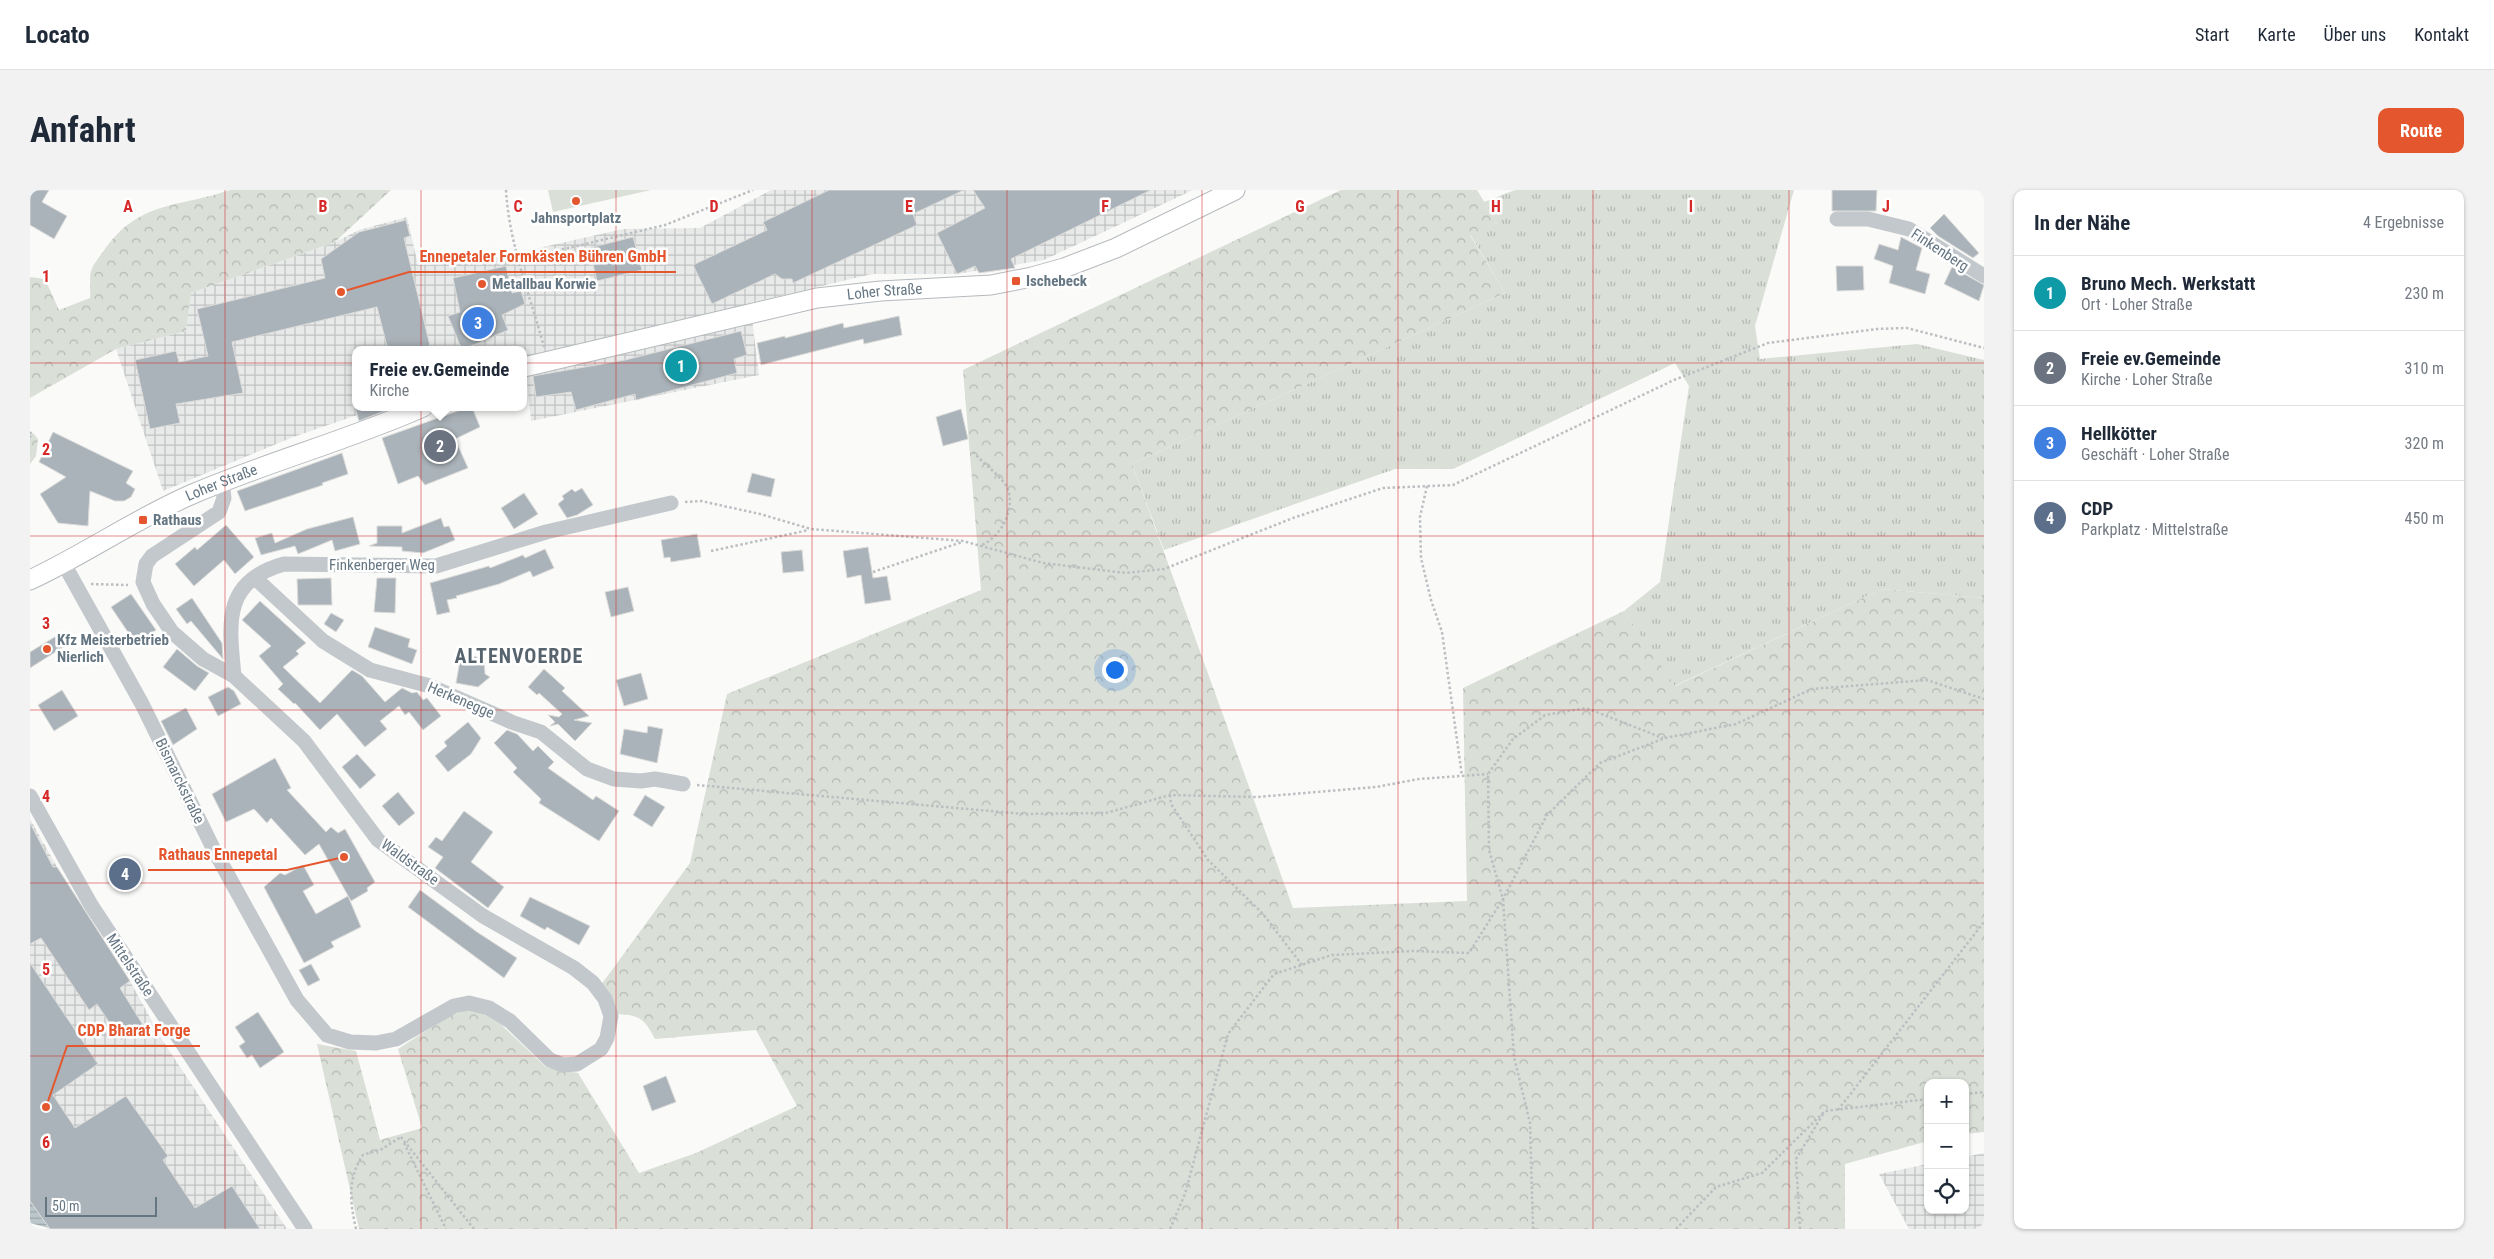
<!DOCTYPE html>
<html lang="de">
<head>
<meta charset="utf-8">
<style>
  body { margin:0; font-family:"Roboto Condensed",sans-serif; background:#f2f2f3; color:#1f2937 }
  .controls { position:absolute; right:15px; bottom:15px; display:grid; overflow:hidden; border-radius:10px; box-shadow:0 1px 4px #0004 }
  .controls button { width:45px; height:45px; display:grid; place-items:center; padding:0; border:0; border-bottom:1px solid #e0e1e3; background:#fff; color:#1f2937; font:25px sans-serif }
  .scale { position:absolute; left:15px; bottom:12px; width:112px; box-sizing:border-box; padding-left:5px; border:2px solid #657683; border-top:0; font-size:14px; line-height:18px; white-space:nowrap; color:#657683; -webkit-text-stroke:4px #fff; paint-order:stroke }
  .you { position:absolute; left:1084px; top:479px; width:18px; height:18px; margin:-12px; border:4px solid #fff; border-radius:50%; background:#1a73e8; box-shadow:0 0 0 8px #1a73e833 }
  .badge { display:grid; place-items:center; width:32px; height:32px; border-radius:50%; background:#e4572e; color:#fff; font-size:16px; font-weight:700 }
  .pin { position:absolute; translate:-50% -50%; border:2px solid #fff; box-shadow:0 1px 5px #0006 }
  .popup { position:absolute; left:322px; top:156px; width:175px; height:65px; box-sizing:border-box; display:grid; place-content:center; border-radius:10px; background:#fff; filter:drop-shadow(0 1px 4px #0005); font-size:16px; white-space:nowrap; color:#747a83 }
  .popup b { font-size:19px; color:#1f2937 }
  .popup::after { content:''; position:absolute; left:50%; top:100%; margin-left:-10px; border:10px solid transparent; border-top-color:#fff }
  .list { margin:0; padding:0; list-style:none }
  h2 { display:flex; justify-content:space-between; align-items:center; height:65px; margin:0; padding:0 20px; font-size:21px }
  h2 small { font-size:16px; font-weight:400; color:#747a83 }
  .list li { display:grid; grid-template-columns:32px 1fr auto; gap:15px; align-items:center; box-sizing:border-box; height:75px; padding:0 20px; border-top:1px solid #e0e1e3 }
  .list b { display:block; font-size:19px; white-space:nowrap }
  .list p { margin:0; font-size:16px; white-space:nowrap; color:#747a83 }
  .list em { font-size:16px; font-style:normal; color:#747a83 }
  .icon { flex:none; width:28px; height:28px; fill:none; stroke:currentColor; stroke-width:2; stroke-linecap:round; stroke-linejoin:round }
  .map { position:relative; flex:none; width:1954px; height:1039px; overflow:hidden; border-radius:10px }
  header { display:flex; align-items:center; gap:30px; box-sizing:border-box; height:70px; padding:0 25px; background:#fff; border-bottom:1px solid #e0e1e3 }
  header strong { font-size:24px }
  nav { display:flex; gap:28px; margin-inline-start:auto; font-size:18px }
  .intro { display:flex; align-items:center; justify-content:space-between; box-sizing:border-box; height:120px; padding:0 30px }
  h1 { margin:0; font-size:35px }
  .button { padding:12px 22px; border-radius:10px; background:#e4572e; color:#fff; font-size:18px; font-weight:700 }
  main { display:flex; gap:30px; padding:0 30px }
  aside { flex:1; background:#fff; border-radius:10px; box-shadow:0 1px 4px #0004 }
  .map>svg:first-child { display:block }
</style>
</head>
<body>
<header>
<strong>Locato</strong>
<nav><a>Start</a><a>Karte</a><a>Über uns</a><a>Kontakt</a></nav>
</header>
<div class="intro"><h1>Anfahrt</h1><a class="button">Route</a></div>
<main>
<div class="map">
<svg width="1954" height="1039" viewBox="0 0 1954 1039">
  <defs>
    <pattern id="industrial-grid" width="8" height="8" patternUnits="userSpaceOnUse" patternTransform="scale(1.25)"><rect width="8" height="8" fill="#e8e9e9"/><path d="M0 4h8M4 0v8" fill="none" stroke="#c0c1c2"/></pattern>
    <pattern id="grass-tufts" width="24" height="20" patternUnits="userSpaceOnUse" patternTransform="scale(1.25)"><rect width="24" height="20" fill="#dadfd7"/><path d="M3 7l-1-3M5 7V3M7 7l1-3M15 17l-1-3M17 17v-4M19 17l1-3" fill="none" stroke="#b4b9b4"/></pattern>
    <pattern id="forest-crowns" width="20" height="18" patternUnits="userSpaceOnUse" patternTransform="scale(1.25)"><rect width="20" height="18" fill="#dadfd7"/><path d="M2 6a3 3 0 1 1 6 0M12 15a3 3 0 1 1 6 0" fill="none" stroke="#b4b9b4"/></pattern>
    <pattern id="water-rules" width="6" height="5" patternUnits="userSpaceOnUse" patternTransform="scale(1.25)"><rect width="6" height="5" fill="#bbc7cb"/><path d="M0 2.5h6" fill="none" stroke="#9ca6aa"/></pattern>
  </defs>
  <rect width="100%" height="100%" fill="#fafaf8"/>
  <g fill="url(#industrial-grid)">
    <path d="M741,0H1163L1014,70L927,84H842L720,113L729,185L501,231L494,160H326V217H351L266,246L133,301L86,159L156,141L161,103L305,52L329,40L377,27L388,75L491,62L593,39L670,38Z"/>
    <path d="M0,629L27,677L100,791L133,851L257,1039H17L19,1038L0,1011Z"/>
    <path d="M1954,963V1039H1879L1849,984L1898,974V1020H1935V967Z"/>
  </g>
  <path fill="url(#grass-tufts)" d="M1485,0H1764L1725,136L1730,169L1887,154L1954,170V408L1852,399L1644,496L1594,421L1630,392L1659,196L1645,173L1423,279H1365L1134,360L1102,274L1475,103L1440,44L1467,33L1454,12Z"/>
  <g fill="url(#forest-crowns)">
    <path d="M200,0H361L305,52L161,103L156,141L86,159L0,208V87L15,89L29,120L60,108C61,100 59,89 61,81C63,75 69,67 73,62C108,10 148,18 200,0Z"/>
    <path d="M1311,0H1447L1467,33L1440,45L1475,103L1102,274L1263,718L1437,711L1433,498L1594,421L1645,496L1852,399L1954,408V942L1935,944V893H1898V951L1815,974V1039H329L287,854L326,861L350,950L392,938L368,859L419,826L441,819L464,828L516,877L548,883L609,983L666,963L767,916L726,840L625,849C615,830 611,825 588,824L571,795L660,673L697,504L951,400L933,180Z"/>
    <path d="M3,243L8,249L6,266L0,274V246Z"/>
  </g>
  <path fill="#dadfd7" d="M518,0H621L523,22Z"/>
  <path fill="url(#water-rules)" d="M0,1011L19,1038L0,1033Z"/>
  <g fill="#aab3b9" stroke="#dcdcda">
    <path d="M0,0H19L12,12L37,26L24,49L0,35Z"/>
    <path d="M799,0H934L883,24L887,35L763,93L762,89H752L745,84L682,114L663,75L737,40L733,32Z"/>
    <path d="M943,0H1121L981,69L985,78L949,83L945,76L927,84L907,43L955,18Z"/>
    <path d="M1802,0H1847L1846,21H1802Z"/>
    <path d="M1914,24L1949,63L1943,68L1908,46L1900,38Z"/>
    <path d="M376,30L380,46L374,48L401,160H358L347,117L202,152L213,203L146,214L150,233L120,239L105,170L146,161L149,172L178,166L167,119L295,88L291,69L329,42Z"/>
    <path d="M603,47L612,80L567,91L559,58Z"/>
    <path d="M1871,47L1892,58L1886,80L1900,84L1895,104L1859,93L1863,76L1844,69L1849,54L1868,60Z"/>
    <path d="M476,76L482,103L491,101L495,114L472,125L478,140L432,160L418,126L430,122L423,88Z"/>
    <path d="M1806,76H1833L1834,100L1807,101Z"/>
    <path d="M1922,77L1954,95L1949,111L1914,94Z"/>
    <path d="M869,126L872,145L834,154L833,149L731,175L727,153L755,146V148L813,133L814,138Z"/>
    <path d="M711,141L717,165L704,169L707,183L606,210L605,204L546,220L541,202L506,207L503,186L595,170Z"/>
    <path d="M325,217H364L329,231Z"/>
    <path d="M439,217H442L450,237L425,249L438,278L395,295L388,286L368,294L352,248Z"/>
    <path d="M931,219L938,249L913,256L906,227Z"/>
    <path d="M23,242L103,281L96,293L105,299L101,307L94,311H85L60,301L58,336L28,333L10,304L36,287L9,272Z"/>
    <path d="M312,263L318,284L292,293L293,295L215,321L207,301Z"/>
    <path d="M722,283L745,289L741,307L717,302Z"/>
    <path d="M552,298L563,315L547,325L537,328L528,314L534,309L532,306L542,299L545,302Z"/>
    <path d="M494,303L508,324L484,339L471,318Z"/>
    <path d="M323,327L330,354L305,361L302,350L268,364L265,356L231,365L225,348L242,343L245,353L277,339Z"/>
    <path d="M411,328L414,337L419,336L425,350L393,363L372,361V357L339,356L347,353V336H372V343Z"/>
    <path d="M196,335L224,367L205,384L194,370L164,396L145,374L165,357L167,360Z"/>
    <path d="M667,344L671,367L641,372L640,367L634,368L631,350Z"/>
    <path d="M838,357L843,388L857,386L861,410L835,414L831,385L817,388L813,361Z"/>
    <path d="M515,359L524,378L503,387L500,381L469,394L426,406L427,408L417,410L420,422L407,425L400,393L459,376L460,378L493,365L495,368Z"/>
    <path d="M772,360L774,381L753,383L751,362Z"/>
    <path d="M301,388L302,415H268L267,389Z"/>
    <path d="M347,388H366L365,423L344,422Z"/>
    <path d="M598,397L604,421L581,427L575,402Z"/>
    <path d="M101,404L126,440L106,454L81,417Z"/>
    <path d="M162,408L192,453L193,469L161,431L157,434L146,419Z"/>
    <path d="M230,411L276,453L266,461L269,464L253,477L290,513L322,480L332,486L355,512L372,498L382,503L387,502L393,510L397,508L411,526L393,540L379,522L375,525L369,516L350,531L357,539L335,557L307,524L290,540L265,513L264,514L248,499L253,494L229,466L241,456L212,430Z"/>
    <path d="M301,423L314,430L306,442L294,434Z"/>
    <path d="M345,437L380,449L378,457L387,460L382,474L338,457Z"/>
    <path d="M28,445L35,456L0,478V462Z"/>
    <path d="M147,459L167,476L179,483L165,501L133,477Z"/>
    <path d="M431,465L454,468L455,484L460,487L448,497L426,493Z"/>
    <path d="M514,479L535,498L532,501L559,526L544,530L562,533L545,551L528,534L520,536L525,532L518,525L529,527L532,524L509,503L507,505L498,497Z"/>
    <path d="M611,483L618,509L594,516L586,490Z"/>
    <path d="M198,497L204,501L211,514L188,526L178,507Z"/>
    <path d="M32,500L48,526L24,541L8,515Z"/>
    <path d="M156,518L167,539L143,555L131,531Z"/>
    <path d="M438,532L451,548L441,564L418,582L405,566L417,556L414,552Z"/>
    <path d="M618,536L633,539L627,573L590,564L594,539L617,543Z"/>
    <path d="M477,540L487,544L503,561L508,556L524,572L518,578L563,610L566,606L589,621L569,651L509,613L511,609L483,582L487,578L464,553Z"/>
    <path d="M327,564L346,585L330,599L312,577Z"/>
    <path d="M245,568L261,598L257,600L296,642L301,637L308,643L315,639L345,692L337,698L338,701L321,711L289,654L275,665L241,628L237,633L224,619L196,632L182,604Z"/>
    <path d="M368,602L385,623L369,636L352,616Z"/>
    <path d="M615,605L635,617L622,637L603,625Z"/>
    <path d="M434,621L463,642L441,672L474,697L458,718L405,678L413,667L398,657L406,647L412,651Z"/>
    <path d="M0,633L23,677H27L100,791L90,798L113,835L91,850L67,814L59,820L11,748L0,754Z"/>
    <path d="M273,675L284,695L273,701L286,724L318,706L331,737L301,752L304,757L274,773L234,697L250,683L255,685Z"/>
    <path d="M390,700L447,742L487,768L474,788L378,717Z"/>
    <path d="M500,707L560,736L549,755L517,737L515,740L490,726Z"/>
    <path d="M0,773L68,874L23,905L45,938L96,906L138,966L133,970L165,1018L202,996L230,1039H20L0,1011Z"/>
    <path d="M281,774L290,790L278,796L269,780Z"/>
    <path d="M228,822L254,862L230,878L222,865L217,868L209,856L215,852L205,837Z"/>
    <path d="M636,886L646,912L622,921L613,896Z"/>
  </g>
  <g fill="none" stroke-linecap="round" stroke-linejoin="round">
    <g stroke="#b5babe" stroke-width="21">
      <g id="major">
        <path id="s1" d="M494,177L787,108L851,101L961,95L1002,87L1034,78L1086,58L1205,0"/>
        <path id="s2" d="M0,390C56,364 108,327 165,303C240,271 319,250 393,217"/>
      </g>
    </g>
    <g stroke="#bbbfc2" stroke-width="2.5" stroke-dasharray="2.5 2.5" stroke-linecap="butt">
      <path d="M476,0C479,54 500,105 514,157"/>
      <path d="M488,70L635,35L723,0"/>
      <path d="M0,242L2,245L0,247"/>
      <path d="M943,262C951,271 975,290 978,299C985,321 971,346 952,355"/>
      <path d="M1397,296L1390,327L1391,368L1401,410L1412,442L1432,586"/>
      <path d="M655,312L671,311L730,324L781,339L933,351L1013,373L1096,383L1134,379L1263,328L1353,298L1423,295L1644,190L1738,153L1847,139L1877,138L1954,158"/>
      <path d="M681,361L779,340"/>
      <path d="M843,382L932,352"/>
      <path d="M61,394L98,395"/>
      <path d="M667,595L994,624L1076,623L1140,605L1227,607L1346,597L1389,589L1458,584"/>
      <path d="M1140,605L1141,614L1178,670L1233,724L1272,775"/>
      <path d="M1935,904L1954,902"/>
      <path d="M1808,920L1954,732"/>
      <path d="M371,947L444,1039"/>
      <path d="M374,953L416,1039"/>
      <path d="M326,1039C320,1012 317,989 333,965L352,959L371,947"/>
      <path d="M1140,1039L1155,1004L1198,844L1244,784L1302,765L1384,761L1439,763L1473,709L1517,625L1570,573L1635,548L1706,534L1782,499L1897,490L1954,509"/>
      <path d="M1503,1039L1500,933L1484,867L1473,709L1459,660L1458,584L1483,549L1515,525L1556,518L1633,548"/>
      <path d="M1646,1039L1686,997L1732,983L1795,921L1898,909"/>
      <path d="M1770,1039L1766,969L1793,924"/>
    </g>
    <g stroke="#c3c8cc" stroke-width="15">
      <path d="M1807,29H1838L1879,39L1954,86"/>
      <path d="M34,374L112,514L184,660L267,810L297,845L320,852L346,853L366,849L424,816L439,813L459,818L480,831L520,870L533,875L547,874L571,859L577,848L581,826L575,809L563,793L544,778L453,726L348,650L274,551L204,486L173,469L142,442L123,414L113,392L116,374L122,366L189,322L194,308L192,292"/>
      <path d="M225,388L293,451L340,480L400,496L484,533L511,542L557,579L584,589L611,591L625,589L653,594"/>
      <path d="M204,486C199,434 192,391 254,374L406,376L516,342L641,313"/>
      <path d="M0,606L61,715L275,1039"/>
    </g>
    <use href="#major" stroke="#fff" stroke-width="19"/>
  </g>
  <path fill="none" stroke="#d62828" stroke-width="1" stroke-opacity="0.55" d="M195,0V1039M391,0V1039M586,0V1039M782,0V1039M977,0V1039M1172,0V1039M1368,0V1039M1563,0V1039M1759,0V1039M0,173H1954M0,346H1954M0,520H1954M0,693H1954M0,866H1954"/>
  <g fill="#e4572e" stroke="#fff" stroke-width="2">
    <circle cx="546" cy="11" r="5"/>
    <rect x="981" y="86" width="10" height="10" rx="2.5"/>
    <circle cx="452" cy="94" r="5"/>
    <rect x="108" y="325" width="10" height="10" rx="2.5"/>
    <circle cx="17" cy="459" r="5"/>
  </g>
  <g text-anchor="middle" dominant-baseline="central" stroke-width="5" stroke-linejoin="round" paint-order="stroke">
    <g font-size="15" font-weight="bold" fill="#657683" stroke="#fff" text-anchor="start">
      <text x="546" y="28" text-anchor="middle">Jahnsportplatz</text>
      <text x="996" y="91">Ischebeck</text>
      <text x="462" y="94">Metallbau Korwie</text>
      <text x="123" y="330">Rathaus</text>
      <text x="27" y="450">Kfz Meisterbetrieb<tspan x="27" dy="17">Nierlich</tspan></text>
    </g>
    <g font-size="15" fill="#657683" stroke="#fff">
      <text transform="translate(1910 60) rotate(33)">Finkenberg</text>
      <text stroke="none"><textPath href="#s1" startOffset="369">Loher Straße</textPath></text>
      <text stroke="none"><textPath href="#s2" startOffset="215">Loher Straße</textPath></text>
      <text x="352" y="375">Finkenberger Weg</text>
      <text transform="translate(431 510) rotate(23)">Herkenegge</text>
      <text transform="translate(150 591) rotate(64)">Bismarckstraße</text>
      <text transform="translate(380 672) rotate(36)">Waldstraße</text>
      <text transform="translate(100 775) rotate(56)">Mittelstraße</text>
    </g>
    <g font-size="20" font-weight="bold" letter-spacing="1" fill="#57646e" stroke="#fff">
      <text x="489" y="466">ALTENVOERDE</text>
    </g>
  </g>
  <g font-size="16" text-anchor="middle" font-weight="bold" fill="#d62828" stroke="#fff" stroke-width="5" stroke-linejoin="round" paint-order="stroke">
    <text x="98" y="22">A</text>
    <text x="293" y="22">B</text>
    <text x="488" y="22">C</text>
    <text x="684" y="22">D</text>
    <text x="879" y="22">E</text>
    <text x="1075" y="22">F</text>
    <text x="1270" y="22">G</text>
    <text x="1466" y="22">H</text>
    <text x="1661" y="22">I</text>
    <text x="1856" y="22">J</text>
    <text x="16" y="92">1</text>
    <text x="16" y="265">2</text>
    <text x="16" y="439">3</text>
    <text x="16" y="612">4</text>
    <text x="16" y="785">5</text>
    <text x="16" y="958">6</text>
  </g>
  <path fill="none" stroke="#e4572e" stroke-width="2" d="M311 102L379 82H646M314 667L257 680H118M16 917L37 856H170"/>
  <g fill="#e4572e" stroke="#fff" stroke-width="2">
    <circle cx="311" cy="102" r="5"/>
    <circle cx="314" cy="667" r="5"/>
    <circle cx="16" cy="917" r="5"/>
  </g>
  <g font-size="16" text-anchor="middle" font-weight="bold" fill="#e4572e" stroke="#fff" stroke-width="5" stroke-linejoin="round" paint-order="stroke">
    <text x="513" y="72">Ennepetaler Formkästen Bühren GmbH</text>
    <text x="188" y="670">Rathaus Ennepetal</text>
    <text x="104" y="846">CDP Bharat Forge</text>
  </g>
</svg>
<div class="controls">
<button>+</button>
<button>−</button>
<button><svg class="icon" aria-label="locate" viewBox="0 0 24 24"><circle cx="12" cy="12" r="6"/><path d="M12 2v4M12 18v4M2 12h4M18 12h4"/></svg></button>
</div>
<div class="scale">50 m</div>
<div class="you"></div>
<div class="pin badge" style="left:651px;top:176px;background:#0f9aa8">1</div>
<div class="pin badge" style="left:410px;top:256px;background:#6b7280">2</div>
<div class="popup"><b>Freie ev.Gemeinde</b>Kirche</div>
<div class="pin badge" style="left:448px;top:133px;background:#3f7fe0">3</div>
<div class="pin badge" style="left:95px;top:684px;background:#5c6f8a">4</div>
</div>
<aside>
<h2>In der Nähe<small>4 Ergebnisse</small></h2>
<ul class="list">
<li><span class="badge" style="background:#0f9aa8">1</span><div><b>Bruno Mech. Werkstatt</b><p>Ort · Loher Straße</p></div><em>230 m</em></li>
<li><span class="badge" style="background:#6b7280">2</span><div><b>Freie ev.Gemeinde</b><p>Kirche · Loher Straße</p></div><em>310 m</em></li>
<li><span class="badge" style="background:#3f7fe0">3</span><div><b>Hellkötter</b><p>Geschäft · Loher Straße</p></div><em>320 m</em></li>
<li><span class="badge" style="background:#5c6f8a">4</span><div><b>CDP</b><p>Parkplatz · Mittelstraße</p></div><em>450 m</em></li>
</ul>
</aside>
</main>
</body>
</html>
